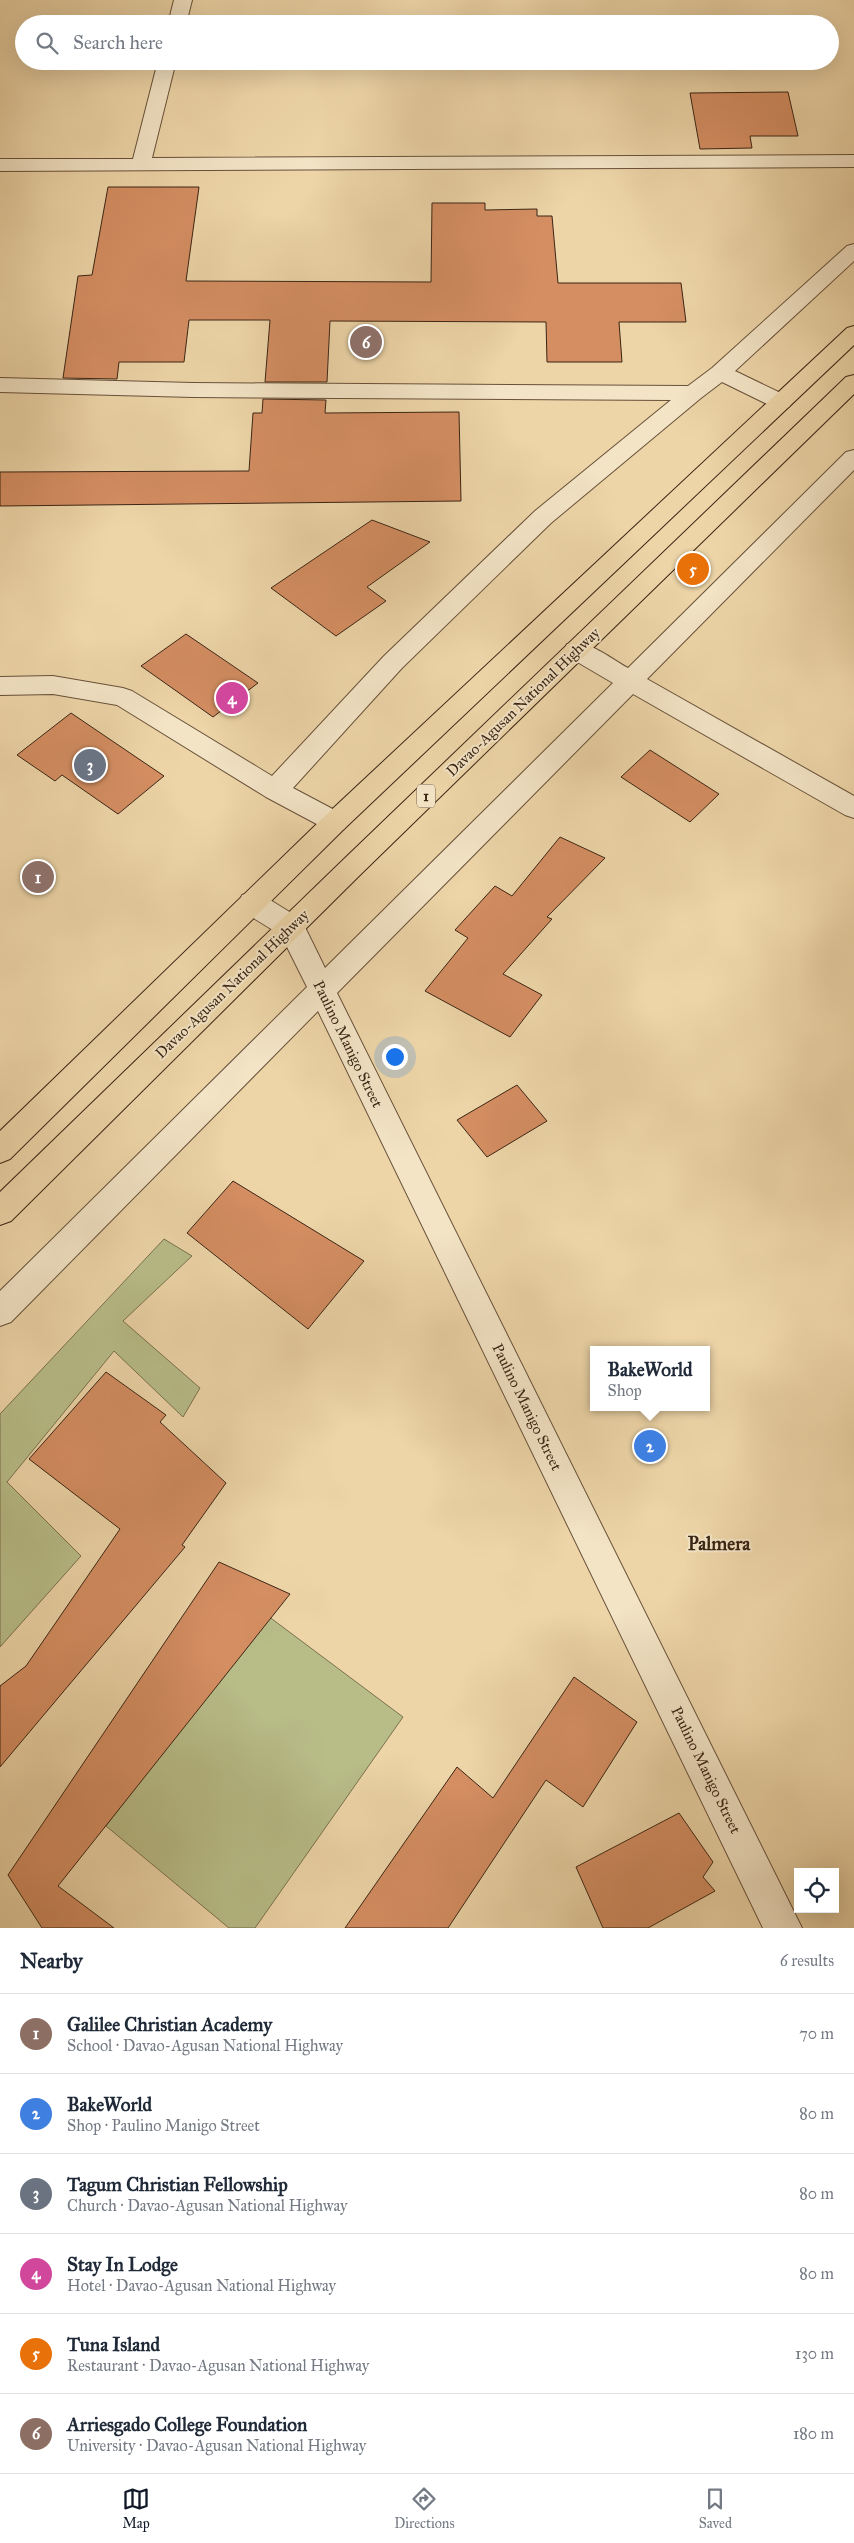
<!DOCTYPE html>
<html lang="en">
<head>
<meta charset="utf-8">
<style>
  body { margin:0; font-family:"IM FELL Great Primer",serif; background:#f2f2f3; color:#1f2937 }
  .controls { position:absolute; right:15px; bottom:15px; display:grid; overflow:hidden; border-radius:0px; box-shadow:0 5px 20px #0002 }
  .controls button { width:45px; height:45px; display:grid; place-items:center; padding:0; border:0; border-bottom:1px solid #e0e1e3; background:#fff; color:#1f2937; font:25px sans-serif }
  .you { position:absolute; left:394px; top:1056px; width:18px; height:18px; margin:-12px; border:4px solid #fff; border-radius:50%; background:#1a73e8; box-shadow:0 0 0 8px #1a73e833 }
  .badge { display:grid; place-items:center; width:32px; height:32px; border-radius:50%; background:#111827; color:#fff; font-size:16px; font-weight:700 }
  .pin { position:absolute; translate:-50% -50%; border:2px solid #fff; box-shadow:0 1px 5px #0006 }
  .popup { position:absolute; left:590px; top:1346px; width:120px; height:65px; box-sizing:border-box; display:grid; place-content:center; border-radius:0px; background:#fff; filter:drop-shadow(0 1px 4px #0005); font-size:16px; white-space:nowrap; color:#747a83 }
  .popup b { font-size:19px; color:#1f2937 }
  .popup::after { content:''; position:absolute; left:50%; top:100%; margin-left:-10px; border:10px solid transparent; border-top-color:#fff }
  .list { margin:0; padding:0; list-style:none }
  h2 { display:flex; justify-content:space-between; align-items:center; height:65px; margin:0; padding:0 20px; font-size:21px }
  h2 small { font-size:16px; font-weight:400; color:#747a83 }
  .list li { display:grid; grid-template-columns:32px 1fr auto; gap:15px; align-items:center; box-sizing:border-box; height:80px; padding:0 20px; border-top:1px solid #e0e1e3 }
  .list b { display:block; font-size:19px; white-space:nowrap }
  .list p { margin:0; font-size:16px; white-space:nowrap; color:#747a83 }
  .list em { font-size:16px; font-style:normal; color:#747a83 }
  .icon { flex:none; width:28px; height:28px; fill:none; stroke:currentColor; stroke-width:2; stroke-linecap:round; stroke-linejoin:round }
  .map { position:relative; flex:none; width:854px; height:1928px; overflow:hidden }
  .search { position:absolute; background:#fff; box-shadow:0 5px 20px #0002; left:15px; right:15px; top:15px; height:55px; display:flex; align-items:center; gap:12px; box-sizing:border-box; padding:0 18px; border-radius:28px; color:#747a83; font-size:19px }
  .sheet { height:545px; background:#fff }
  nav { display:flex; justify-content:space-around; align-items:center; box-sizing:border-box; height:70px; border-top:1px solid #e0e1e3; background:#fff; font-size:14px; color:#747a83 }
  nav a { display:grid; justify-items:center; gap:2px }
  nav .on { color:#111827 }
  .map>svg:first-child { display:block }
</style>
</head>
<body>
<div class="map">
<svg width="854" height="1928" viewBox="0 0 854 1928">
  <rect width="100%" height="100%" fill="#edd5a8"/>
  <filter id="stains"><feTurbulence type="fractalNoise" baseFrequency=".004" numOctaves="4"/><feColorMatrix values="0 0 0 0 .2 0 0 0 0 .09 0 0 0 0 .02 0 0 0 .5 -.17"/></filter>
  <radialGradient id="worn" r=".72"><stop offset=".6" stop-color="#630" stop-opacity="0"/><stop offset="1" stop-color="#630" stop-opacity=".3"/></radialGradient>
  <g fill="#b8bd88" stroke="#7a714e">
    <path d="M164,1239L192,1256L123,1321L200,1388L183,1417L114,1351L7,1482L81,1556L0,1647V1414Z"/>
    <path d="M268,1616L403,1717L255,1928H229L106,1826Z"/>
  </g>
  <g fill="#d48e62" stroke="#3b2515">
    <path d="M788,92L798,136H750L752,148L700,149L690,93Z"/>
    <path d="M108,187H199L186,281L431,282L432,203H485V210L537,209V216H552L558,283H681L686,322H619L622,362H547L546,322L330,321L327,382H265L270,320H189L184,362H119L117,379L63,378L78,276L92,275Z"/>
    <path d="M263,399L326,400L325,413L459,412L461,501L0,506V472L249,471L253,413H262Z"/>
    <path d="M372,520L430,542L367,587L386,601L336,636L271,588Z"/>
    <path d="M186,634L258,683L213,717L141,666Z"/>
    <path d="M71,713L164,776L118,814L62,775L55,781L17,755Z"/>
    <path d="M650,750L719,794L690,822L621,777Z"/>
    <path d="M560,837L605,858L547,917L552,919L503,974L542,995L510,1037L425,991L468,938L455,930L495,886L512,896Z"/>
    <path d="M517,1085L547,1121L487,1157L457,1120Z"/>
    <path d="M233,1181L364,1261L308,1329L187,1233Z"/>
    <path d="M106,1372L166,1415L160,1422L226,1483L182,1545L185,1547L0,1767V1686L26,1666L120,1529L29,1459Z"/>
    <path d="M219,1562L290,1594L58,1886L114,1928H42L8,1875Z"/>
    <path d="M574,1677L637,1722L583,1807L546,1780L448,1928H345L457,1767L493,1798Z"/>
    <path d="M679,1813L713,1862L703,1877L715,1891L648,1928H603L576,1867Z"/>
  </g>
  <g fill="none" stroke-linecap="round" stroke-linejoin="round">
    <g stroke="#68513a" stroke-width="2">
      <g id="minor">
        <path d="M174,0H192L186,24H168Z"/>
        <path d="M158,61H176L152,158L854,155V167L0,171V159H133Z"/>
        <path d="M854,244V261L735,371L789,397L792,402L789,407L781,409L773,407L722,382L701,398L551,523L402,668L293,788L344,815L348,822L344,829L335,832L326,829L266,797L117,705L53,694L0,695V677L53,676L123,688L132,691L272,776L384,656L535,511L671,400L193,397L0,392V378L193,383L688,386L712,368L847,246Z"/>
        <path d="M854,450V470L647,679L854,796V818L845,815L633,694L337,993L802,1928H763L318,1011L11,1322L0,1326V1291L307,987L281,935L242,911L239,903L242,895L252,892L262,895L301,919L325,968L613,683L567,656L564,650L567,644C587,638 611,659 628,668L846,452Z"/>
      </g>
    </g>
    <g stroke="#3b2515" stroke-width="2">
      <g id="highway">
        <path d="M854,326V345L344,829L10,1159L0,1163V1131L326,815L847,328Z"/>
        <path d="M854,375V394L362,873L11,1221L0,1225V1192L344,859L846,377Z"/>
      </g>
    </g>
    <use href="#minor" fill="#f3e4c6" fill-rule="evenodd"/>
    <use href="#highway" fill="#edd5a8" fill-rule="evenodd"/>
  </g>
  <g text-anchor="middle" dominant-baseline="central" stroke-width="4" stroke-linejoin="round" paint-order="stroke">
    <rect fill="#f3e4c6" stroke="#725e4a" stroke-width="1" x="417" y="784.5" width="18" height="23" rx="4"/>
    <g font-size="14" font-weight="bold" fill="#3b2515">
      <text x="426" y="796">1</text>
    </g>
    <g font-size="15" fill="#3b2515" stroke="#f3e4c6">
      <text transform="translate(523 702) rotate(-44)">Davao-Agusan National Highway</text>
      <text transform="translate(232 984) rotate(-44)">Davao-Agusan National Highway</text>
      <text transform="translate(348 1044) rotate(64)">Paulino Manigo Street</text>
      <text transform="translate(527 1407) rotate(64)">Paulino Manigo Street</text>
      <text transform="translate(706 1770) rotate(64)">Paulino Manigo Street</text>
    </g>
    <g font-size="19" font-weight="bold" fill="#3b2515" stroke="#f3e4c6">
      <text x="719" y="1543">Palmera</text>
    </g>
  </g>
  <rect width="100%" height="100%" filter="url(#stains)"/>
  <rect width="100%" height="100%" fill="url(#worn)"/>
</svg>
<div class="controls">
<button><svg class="icon" aria-label="locate" viewBox="0 0 24 24"><circle cx="12" cy="12" r="6"/><path d="M12 2v4M12 18v4M2 12h4M18 12h4"/></svg></button>
</div>
<div class="you"></div>
<div class="pin badge" style="left:38px;top:877px;background:#8d6e63">1</div>
<div class="pin badge" style="left:650px;top:1446px;background:#3f7fe0">2</div>
<div class="popup"><b>BakeWorld</b>Shop</div>
<div class="pin badge" style="left:90px;top:765px;background:#6b7280">3</div>
<div class="pin badge" style="left:232px;top:698px;background:#d1479c">4</div>
<div class="pin badge" style="left:693px;top:569px;background:#e8710a">5</div>
<div class="pin badge" style="left:366px;top:342px;background:#8d6e63">6</div>
<div class="search"><svg class="icon" aria-label="search" viewBox="0 0 24 24"><circle cx="10" cy="10" r="6"/><path d="M15 15l6 6"/></svg>Search here</div>
</div>
<section class="sheet">
<h2>Nearby<small>6 results</small></h2>
<ul class="list">
<li><span class="badge" style="background:#8d6e63">1</span><div><b>Galilee Christian Academy</b><p>School · Davao-Agusan National Highway</p></div><em>70 m</em></li>
<li><span class="badge" style="background:#3f7fe0">2</span><div><b>BakeWorld</b><p>Shop · Paulino Manigo Street</p></div><em>80 m</em></li>
<li><span class="badge" style="background:#6b7280">3</span><div><b>Tagum Christian Fellowship</b><p>Church · Davao-Agusan National Highway</p></div><em>80 m</em></li>
<li><span class="badge" style="background:#d1479c">4</span><div><b>Stay In Lodge</b><p>Hotel · Davao-Agusan National Highway</p></div><em>80 m</em></li>
<li><span class="badge" style="background:#e8710a">5</span><div><b>Tuna Island</b><p>Restaurant · Davao-Agusan National Highway</p></div><em>130 m</em></li>
<li><span class="badge" style="background:#8d6e63">6</span><div><b>Arriesgado College Foundation</b><p>University · Davao-Agusan National Highway</p></div><em>180 m</em></li>
</ul>
</section>
<nav>
<a class="on"><svg class="icon" aria-label="map" viewBox="0 0 24 24"><path d="M3 6l6-2 6 2 6-2v14l-6 2-6-2-6 2zM9 4v14M15 6v14"/></svg>Map</a>
<a><svg class="icon" aria-label="directions" viewBox="0 0 24 24"><path d="M12 3l9 9-9 9-9-9zM9 14v-3h6M13 9l2 2-2 2"/></svg>Directions</a>
<a><svg class="icon" aria-label="saved" viewBox="0 0 24 24"><path d="M7 4h10v16l-5-4-5 4z"/></svg>Saved</a>
</nav>
</body>
</html>
